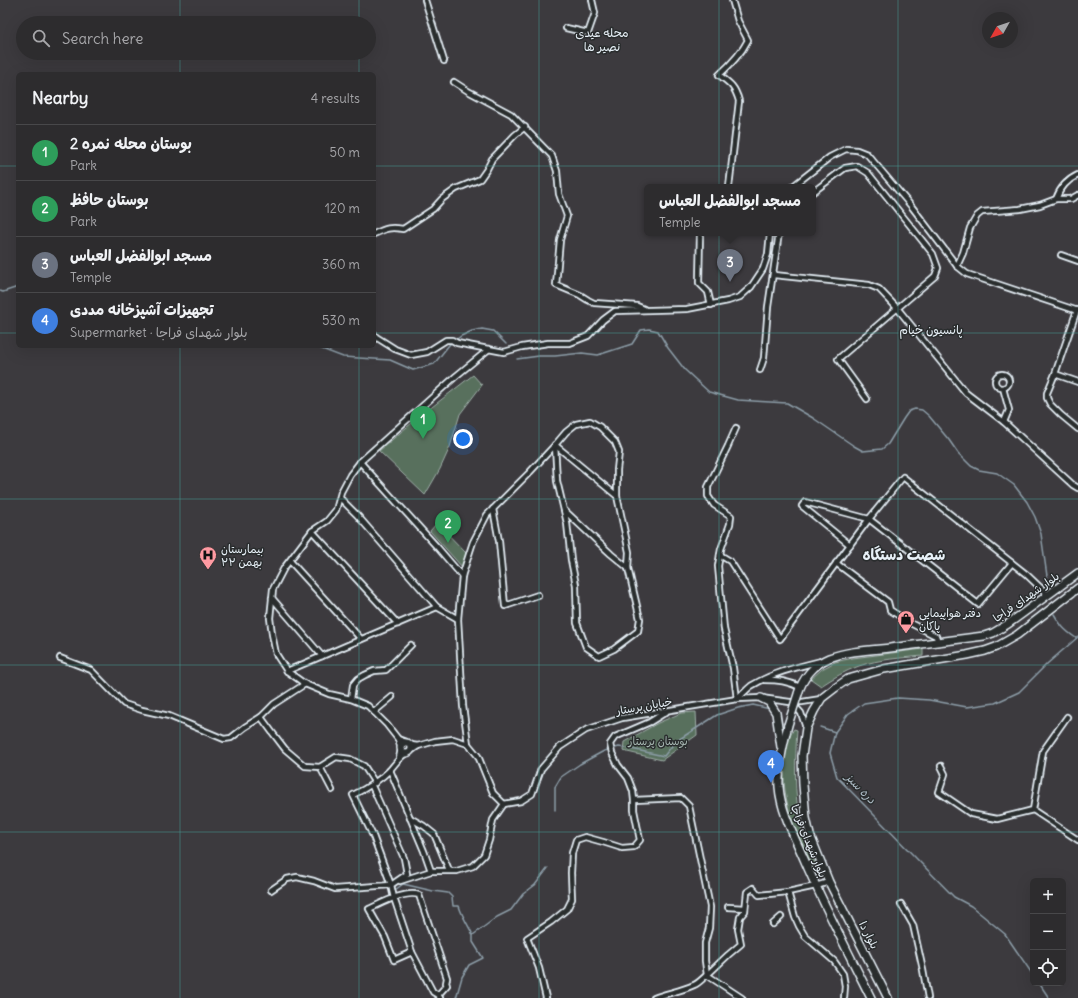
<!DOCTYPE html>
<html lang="en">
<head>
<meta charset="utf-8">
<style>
  body { margin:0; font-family:Delius,"Playpen Sans Arabic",sans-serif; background:#353436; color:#f1f3f6 }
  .controls { position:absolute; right:12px; bottom:12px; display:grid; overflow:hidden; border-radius:6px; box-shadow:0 4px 16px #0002 }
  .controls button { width:36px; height:36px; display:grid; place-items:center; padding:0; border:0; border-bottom:1px solid #48484a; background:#2d2c2e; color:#f1f3f6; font:20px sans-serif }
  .compass { position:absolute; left:982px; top:12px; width:36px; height:36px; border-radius:50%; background:#2d2c2e; box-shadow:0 4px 16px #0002; rotate:230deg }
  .you { position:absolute; left:463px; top:439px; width:14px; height:14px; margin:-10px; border:3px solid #fff; border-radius:50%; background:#1a73e8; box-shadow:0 0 0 6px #1a73e833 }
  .badge { display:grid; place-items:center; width:26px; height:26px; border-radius:50%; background:#8abfa5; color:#fff; font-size:13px; font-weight:700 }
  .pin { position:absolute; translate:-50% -33px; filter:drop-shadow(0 1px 2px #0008) }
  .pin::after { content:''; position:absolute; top:21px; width:14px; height:12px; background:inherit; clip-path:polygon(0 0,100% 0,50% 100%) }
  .popup { position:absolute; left:644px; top:184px; width:172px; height:52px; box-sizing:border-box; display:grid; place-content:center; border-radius:6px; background:#2d2c2e; filter:drop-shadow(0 1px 3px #0005); font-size:13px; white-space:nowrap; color:#a7a7aa }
  .popup b { font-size:15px; color:#f1f3f6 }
  .popup::after { content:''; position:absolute; left:50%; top:100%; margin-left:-8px; border:8px solid transparent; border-top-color:#2d2c2e }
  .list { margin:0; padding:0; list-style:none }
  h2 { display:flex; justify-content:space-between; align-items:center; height:52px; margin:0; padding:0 16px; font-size:17px }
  h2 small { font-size:13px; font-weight:400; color:#a7a7aa }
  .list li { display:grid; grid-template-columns:26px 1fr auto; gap:12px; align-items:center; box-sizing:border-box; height:56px; padding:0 16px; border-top:1px solid #48484a }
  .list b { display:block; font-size:15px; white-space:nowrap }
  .list p { margin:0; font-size:13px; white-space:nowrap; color:#a7a7aa }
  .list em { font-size:13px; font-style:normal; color:#a7a7aa }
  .icon { flex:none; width:22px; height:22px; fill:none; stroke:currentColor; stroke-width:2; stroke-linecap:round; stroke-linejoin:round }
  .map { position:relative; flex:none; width:1078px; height:998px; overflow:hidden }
  .search { position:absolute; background:#2d2c2e; box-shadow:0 4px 16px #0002; left:16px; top:16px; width:360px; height:44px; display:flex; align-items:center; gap:10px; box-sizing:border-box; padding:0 14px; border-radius:22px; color:#a7a7aa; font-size:15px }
  .panel { position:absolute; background:#2d2c2e; box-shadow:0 4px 16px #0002; left:16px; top:72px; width:360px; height:276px; border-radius:6px }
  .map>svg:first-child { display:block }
</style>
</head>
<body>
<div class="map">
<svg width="1078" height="998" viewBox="0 0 1078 998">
  <rect width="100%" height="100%" fill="#3c3a3e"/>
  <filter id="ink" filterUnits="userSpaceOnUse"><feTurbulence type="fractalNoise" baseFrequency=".025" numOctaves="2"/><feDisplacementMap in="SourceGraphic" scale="8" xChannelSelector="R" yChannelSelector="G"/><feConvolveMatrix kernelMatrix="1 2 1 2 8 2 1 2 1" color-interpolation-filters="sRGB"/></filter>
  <g filter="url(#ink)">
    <g fill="#58705d" stroke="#a0b0aa">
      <path d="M473,375L482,385L460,414L450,447L440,469L425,495L379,451C409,424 441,400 473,375Z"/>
      <path d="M437,523L467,554L462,567L430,531Z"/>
      <path d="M923,649V656C902,658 879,659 859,666C845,671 833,678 821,686L811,679L822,669L835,662L853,658Z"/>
      <path d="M696,712L697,735L662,760L623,751L624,742L658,723L681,713Z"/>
      <path d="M794,729L797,730C795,761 794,793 800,823C804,841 813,858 821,875L818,876C798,840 779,800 785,758C786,748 788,738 794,729Z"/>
    </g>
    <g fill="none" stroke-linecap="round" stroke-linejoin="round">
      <g stroke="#8d9ea9" stroke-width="1.5">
        <path d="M0,291L3,292L18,287"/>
        <path d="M277,346H278"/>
        <path d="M314,346L343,357L390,360L413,370L434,364L449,345L461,336L472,331L482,329L493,331L506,344"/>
        <path d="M517,359L539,356H555L582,353L598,355L632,344L641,330L649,329L658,331L668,348L685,370L709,392L738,400L787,403L813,418L854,446L863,451L882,449L888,444L904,418L909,411L915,409L922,410L929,416L949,440L958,453L971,466L979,470L997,473L1014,485L1027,502L1035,517L1041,534L1047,576"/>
        <path d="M1054,614C1061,626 1064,630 1076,638"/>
        <path d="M820,727L835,732"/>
        <path d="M555,810V787L561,777L580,764L604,751L619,747L636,750L664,756L675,742L717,715L738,708L753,705L770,709"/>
        <path d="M395,890L403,884L433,891L448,893L452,897L453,906H459C462,916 468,925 473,935"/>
        <path d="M1033,975L1005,934L971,906L954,897L837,777L830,753L835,732L848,714L864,703L898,698L929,700L967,707L995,703L1019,692L1048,663L1078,637"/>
        <path d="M1039,983L1049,998"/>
        <path d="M456,998L462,977L469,965L483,958L473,942V935L497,917L511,910L523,894L535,885L548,868"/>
      </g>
      <g stroke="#e8f1f8" stroke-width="8">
        <g id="minor">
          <path d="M425,0L444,61"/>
          <path d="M566,28L588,33L595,13L592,0"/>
          <path d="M454,82L468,91L511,114L552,156L557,171L559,194L567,216L560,240L556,285L580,295L588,300L594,303L637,306L644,309"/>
          <path d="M729,187L739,101C735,87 731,84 719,75C731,64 741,54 748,40L738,21L732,0"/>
          <path d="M792,187L830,157L846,149L857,150L867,154L912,207L957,266L967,274L1078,311"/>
          <path d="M813,192L845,168L857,166L868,173L933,254L938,268L935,276L838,359L867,399"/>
          <path d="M1056,199H1071L1078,195"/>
          <path d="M700,233L699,283L708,292L711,305"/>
          <path d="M374,234C386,228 390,227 403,229L433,209L442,199L456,189L480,179L487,169L492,159L515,135L525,127"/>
          <path d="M1061,255L1078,261"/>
          <path d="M957,266L963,253L970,228L977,216L982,212L1020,209L1040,205L1056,199C1060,188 1067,180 1078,175"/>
          <path d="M774,275L869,285L879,289L898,309L966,393L1004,422L1073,485L1078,488"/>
          <path d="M1077,310L1055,374L1047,393V398L1050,404L1061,415L1078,429"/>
          <path d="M374,334L376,337L395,349L411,355L427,352L446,340H452L457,343L504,352L522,347L548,343H570L588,336L603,320L615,311L687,309L728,301L740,297L751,287L763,269L768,254L770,233"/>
          <path d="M760,370L764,358L768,307L779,233"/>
          <circle cx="1002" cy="381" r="7"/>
          <path d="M1055,374L1078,382"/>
          <path d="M1003,388L1009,410L1004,422"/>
          <path d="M736,428L728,446L708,487V496L714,505L731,516L730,524L721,549L718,566L724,629L733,668L737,699"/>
          <path d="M555,445L557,481L567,523L571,560L576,585L577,623L586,647L599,656L614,649L638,631L640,619L628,568L611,554L564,510"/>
          <path d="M360,462L438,548L462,576"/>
          <path d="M617,496L555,445L566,432L576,424L590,421L600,427L615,442L619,452L617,470V496L629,552L628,568"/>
          <path d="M340,498L357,515L437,607"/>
          <path d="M493,509L499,541L505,606L538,595"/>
          <path d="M312,531L398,624"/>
          <path d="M850,545L802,506L805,502L869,519L978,604L1012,563"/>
          <path d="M720,555L730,561L780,639L869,519L903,477L1026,574L1048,595"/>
          <path d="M290,561L361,639"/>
          <path d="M836,563L888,602L890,610L912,624L936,636L938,642"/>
          <path d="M272,598L322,656"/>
          <path d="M60,658L91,670L124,704L142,710L169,716L224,739L231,738L245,727L261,717"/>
          <path d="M287,671L437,607L458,619"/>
          <path d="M764,680C779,680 787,681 800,687"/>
          <path d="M305,684L274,704L261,717L272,732L285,749L305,766L320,767L332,790"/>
          <path d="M351,699L353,685L358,679L365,675L374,671L386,670L411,645"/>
          <path d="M737,699C742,695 746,690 751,686C772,673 797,667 821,661"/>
          <path d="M793,704L801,713L806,728"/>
          <path d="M374,712L392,697"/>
          <path d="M398,739L401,749L399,758"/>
          <path d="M406,742L398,739L387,725L368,706L351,699L329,694L305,684L287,671L276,654L272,634L270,618L273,589L284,568L312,531L327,521L336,510L341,492L350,475L360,462L456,376L489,349"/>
          <path d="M468,744L463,706L458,619L462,576L473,542L487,515L529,473L555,445"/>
          <path d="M411,745L418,746L435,741L453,739L468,744L478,756L493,793L504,804L521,801L532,794L541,769L560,747L586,730L622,718L737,699L761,698L790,702H802L821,699"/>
          <path d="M411,751L418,746"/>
          <path d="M405,754C399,758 395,764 390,770C379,781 367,788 353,795L373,836L391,885L394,898L412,952L433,992L438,995L440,998"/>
          <path d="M941,766L945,774L939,792L971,814L997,819L1033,810L1043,751L1067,717"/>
          <path d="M320,767L336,757L350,759L364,766L375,783"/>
          <path d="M390,770L424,851L431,871"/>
          <path d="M634,800L681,798L689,806L710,907L709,928L705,943V961L707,975"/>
          <path d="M1033,810L1078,840"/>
          <path d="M410,818L424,826L434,834L449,870"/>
          <path d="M400,881L431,871H457L473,866L484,855L489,840L493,820L504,804"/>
          <path d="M829,882L816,886L788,892L795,917L799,926L805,936L834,961L843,974L845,986L844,998"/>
          <path d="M271,890L287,879L297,877L314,881L335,889L391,885L407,874L404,858L372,786"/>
          <path d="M901,904L913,925L923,970L928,998"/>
          <path d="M728,907L745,908"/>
          <path d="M773,924L781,917"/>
          <path d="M412,952L394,960L385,937L369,909C382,903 406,890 419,895L447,978L446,983L447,985L438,995"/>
          <path d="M707,975L728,955L741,944L738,929L740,917L745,911L747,892L753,888L759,895L788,892"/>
          <path d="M546,998L539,968L527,938L551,922L567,909L572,899L571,873L572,853L576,840L585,837L603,842L622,848L634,847L640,840L634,810V800L633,791L628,778L618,765L612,753L610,744L615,737L650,722L666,712"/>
          <path d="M654,998C667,993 681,991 694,985C699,983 703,978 707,975L742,998"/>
        </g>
      </g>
      <g stroke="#e8f1f8" stroke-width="9">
        <circle id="tertiary" cx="406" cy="748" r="5.5"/>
      </g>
      <g stroke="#e8f1f8" stroke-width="10">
        <g id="primary">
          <path d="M798,694C802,679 814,664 829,658C848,651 870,650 890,648C921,644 953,640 984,636L993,633L1008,624L1078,573"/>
          <path d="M761,698L769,702L776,713L781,747"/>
          <path d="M788,725C783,745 778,766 779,787C781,812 794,836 804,859C824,906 848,952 871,998"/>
          <path d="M888,998L829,882L810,835L806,818L803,785L802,756L806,728L814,711L822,698L835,688L848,679L884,669L967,655L985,651L996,647L1017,635L1078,588"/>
        </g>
      </g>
      <use href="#minor" stroke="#2a2d2e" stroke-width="4.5"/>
      <use href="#tertiary" stroke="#2a2d2e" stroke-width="6"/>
      <use href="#primary" stroke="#2a2d2e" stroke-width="7"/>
      <g stroke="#e8f1f8" stroke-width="10" stroke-linecap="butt">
        <path id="primary-bridge" d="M788,725L798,694"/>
      </g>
      <use href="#primary-bridge" stroke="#2a2d2e" stroke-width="7"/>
    </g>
  </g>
  <path fill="none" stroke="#459590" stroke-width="1" stroke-opacity="0.55" d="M180,0V23M359,0V23M539,0V998M719,0V998M898,0V998M180,53V74M359,53V74M0,166H18M374,166H1078M0,333H18M374,333H1078M180,346V998M359,346V998M0,499H1078M0,665H1078M0,832H1078"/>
  <defs>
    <g id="hospital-pin" transform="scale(0.9)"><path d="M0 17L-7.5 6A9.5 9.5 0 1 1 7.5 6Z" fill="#ff9aa2" stroke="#2a2d2e"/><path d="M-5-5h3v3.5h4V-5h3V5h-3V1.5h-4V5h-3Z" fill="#111"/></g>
    <g id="shop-pin" transform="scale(0.9)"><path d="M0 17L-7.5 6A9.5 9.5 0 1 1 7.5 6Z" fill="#ff9aa2" stroke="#2a2d2e"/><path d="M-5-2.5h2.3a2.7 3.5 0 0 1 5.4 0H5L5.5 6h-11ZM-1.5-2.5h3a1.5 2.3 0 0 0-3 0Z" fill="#111"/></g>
  </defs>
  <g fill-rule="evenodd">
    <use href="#hospital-pin" x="208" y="555"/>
    <use href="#shop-pin" x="906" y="619"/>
  </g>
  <g text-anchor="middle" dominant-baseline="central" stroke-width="3" stroke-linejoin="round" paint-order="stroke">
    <g font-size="11" fill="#e8f1f8" stroke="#2a2d2e" text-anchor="start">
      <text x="221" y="549">بیمارستان<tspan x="221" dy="13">۲۲ بهمن</tspan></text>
      <text x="919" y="613">دفتر هواپیمایی<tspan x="919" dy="13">پاکان</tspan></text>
    </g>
    <g font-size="11" fill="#e8f1f8" stroke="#2a2d2e">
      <text transform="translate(1026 597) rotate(-35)">بلوار شهدای فراجا</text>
      <text transform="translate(644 706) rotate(-10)">خیابان پرستار</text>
      <text transform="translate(809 841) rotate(68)">بلوار شهدای فراجا</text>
      <text transform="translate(869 935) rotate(63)">بلوار دا</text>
    </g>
    <g font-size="11" fill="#a7b7b2" stroke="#2a2d2e">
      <text x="658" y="741">بوستان پرستار</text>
    </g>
    <g font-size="12" fill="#e8f1f8" stroke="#2a2d2e">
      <text x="602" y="32">محله عیدی<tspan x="602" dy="14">نصیر ها</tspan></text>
      <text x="931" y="329">پانسیون خیام</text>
    </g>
    <g font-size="12" font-style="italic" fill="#abb9c3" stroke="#2a2d2e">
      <text transform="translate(861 788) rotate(46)">دره سبز</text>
    </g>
    <g font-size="15" font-weight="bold" fill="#e8f1f8" stroke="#2a2d2e">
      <text x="904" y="554">شصت دستگاه</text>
    </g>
  </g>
</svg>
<div class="controls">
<button>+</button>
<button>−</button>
<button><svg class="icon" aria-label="locate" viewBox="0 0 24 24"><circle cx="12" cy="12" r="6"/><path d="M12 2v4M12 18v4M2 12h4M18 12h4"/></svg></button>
</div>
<svg class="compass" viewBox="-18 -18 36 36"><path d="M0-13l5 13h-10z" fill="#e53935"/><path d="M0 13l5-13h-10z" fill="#a7a7aa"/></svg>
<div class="you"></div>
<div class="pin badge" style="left:423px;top:439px;background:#2e9e5b">1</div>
<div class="pin badge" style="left:448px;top:543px;background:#2e9e5b">2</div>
<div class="pin badge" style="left:730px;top:282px;background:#6b7280">3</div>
<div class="popup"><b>مسجد ابوالفضل العباس</b>Temple</div>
<div class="pin badge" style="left:771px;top:783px;background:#3f7fe0">4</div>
<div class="search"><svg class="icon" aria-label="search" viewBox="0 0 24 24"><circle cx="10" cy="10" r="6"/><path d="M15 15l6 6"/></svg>Search here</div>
<section class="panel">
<h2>Nearby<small>4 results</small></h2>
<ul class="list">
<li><span class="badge" style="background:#2e9e5b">1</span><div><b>بوستان محله نمره 2</b><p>Park</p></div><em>50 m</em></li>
<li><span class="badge" style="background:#2e9e5b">2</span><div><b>بوستان حافظ</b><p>Park</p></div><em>120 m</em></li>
<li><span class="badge" style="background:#6b7280">3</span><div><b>مسجد ابوالفضل العباس</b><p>Temple</p></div><em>360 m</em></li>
<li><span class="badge" style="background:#3f7fe0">4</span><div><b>تجهیزات آشپزخانه مددی</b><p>Supermarket · بلوار شهدای فراجا</p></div><em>530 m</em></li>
</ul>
</section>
</div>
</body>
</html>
